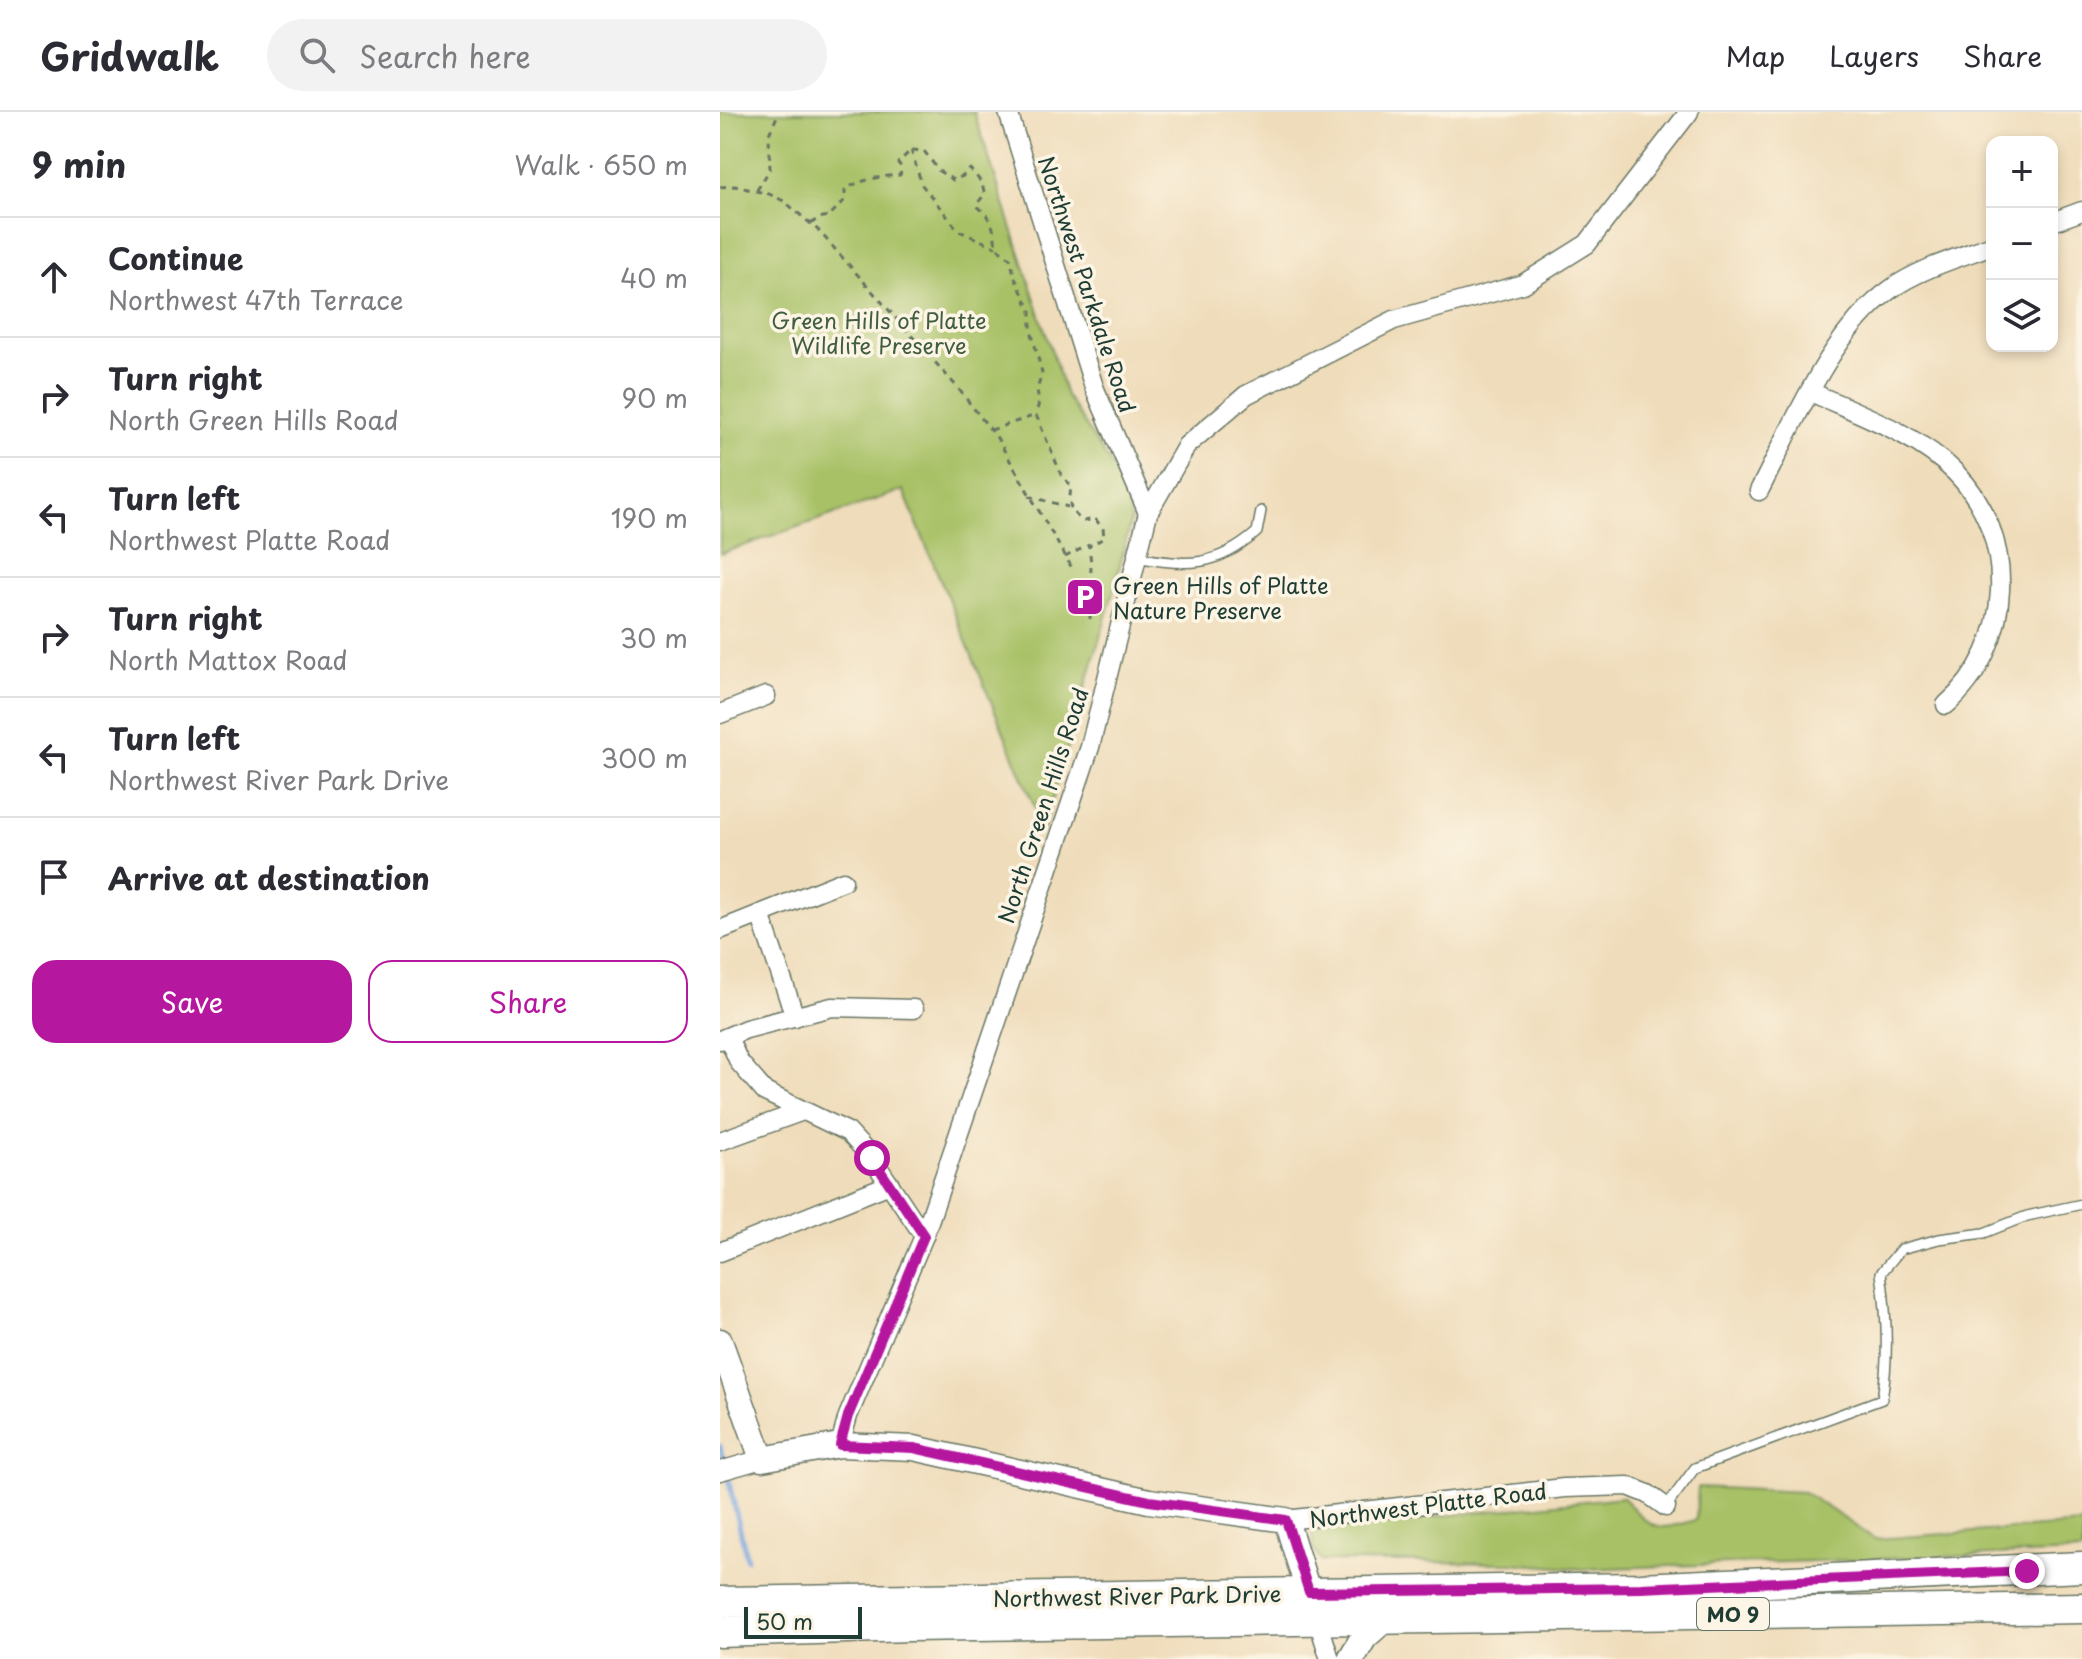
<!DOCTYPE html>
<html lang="en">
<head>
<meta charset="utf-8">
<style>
  body { margin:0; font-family:"Playpen Sans",sans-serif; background:#f2f2f3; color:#2b2b33 }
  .controls { position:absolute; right:24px; top:24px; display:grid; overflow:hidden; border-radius:16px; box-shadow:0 4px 12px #0003 }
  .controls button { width:72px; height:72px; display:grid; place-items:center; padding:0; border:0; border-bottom:2px solid #e1e1e2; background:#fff; color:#2b2b33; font:40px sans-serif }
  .scale { position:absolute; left:24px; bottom:20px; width:118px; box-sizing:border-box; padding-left:8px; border:4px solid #1f3d34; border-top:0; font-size:22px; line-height:28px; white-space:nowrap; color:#1f3d34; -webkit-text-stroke:6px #fcf5e5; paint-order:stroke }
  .stop { position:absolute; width:24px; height:24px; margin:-18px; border:6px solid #b5179e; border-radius:50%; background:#fff }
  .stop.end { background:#b5179e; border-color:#fff; box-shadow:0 2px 8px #0008 }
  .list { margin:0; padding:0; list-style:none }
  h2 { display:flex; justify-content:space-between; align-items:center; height:104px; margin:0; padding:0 32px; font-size:34px }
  h2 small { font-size:26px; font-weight:400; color:#7c7c81 }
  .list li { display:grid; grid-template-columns:52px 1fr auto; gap:24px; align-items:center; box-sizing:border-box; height:120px; padding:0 32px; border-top:2px solid #e1e1e2 }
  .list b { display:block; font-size:30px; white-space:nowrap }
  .list p { margin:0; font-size:26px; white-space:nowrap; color:#7c7c81 }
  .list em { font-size:26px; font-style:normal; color:#7c7c81 }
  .actions { display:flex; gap:16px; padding:24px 32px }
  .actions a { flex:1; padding:18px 0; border:2px solid #b5179e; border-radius:24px; text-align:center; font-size:28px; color:#b5179e }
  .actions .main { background:#b5179e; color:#fff }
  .icon { flex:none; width:44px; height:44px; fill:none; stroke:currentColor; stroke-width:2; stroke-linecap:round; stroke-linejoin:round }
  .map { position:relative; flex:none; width:1362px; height:1547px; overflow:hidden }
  header { display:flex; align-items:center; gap:48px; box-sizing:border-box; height:112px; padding:0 40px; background:#fff; border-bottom:2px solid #e1e1e2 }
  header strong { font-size:38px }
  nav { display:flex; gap:44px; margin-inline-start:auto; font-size:28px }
  .search { width:560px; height:72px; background:#f2f2f3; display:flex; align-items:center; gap:20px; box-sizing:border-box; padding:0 28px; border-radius:44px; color:#7c7c81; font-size:30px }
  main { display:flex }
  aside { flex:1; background:#fff }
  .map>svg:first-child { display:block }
</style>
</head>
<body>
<header>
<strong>Gridwalk</strong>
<div class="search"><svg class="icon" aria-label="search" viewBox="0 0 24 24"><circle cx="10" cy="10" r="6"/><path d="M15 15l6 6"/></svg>Search here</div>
<nav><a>Map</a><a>Layers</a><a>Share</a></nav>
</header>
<main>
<aside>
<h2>9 min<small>Walk · 650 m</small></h2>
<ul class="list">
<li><svg class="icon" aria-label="ahead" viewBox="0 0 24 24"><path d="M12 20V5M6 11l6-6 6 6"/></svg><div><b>Continue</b><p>Northwest 47th Terrace</p></div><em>40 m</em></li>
<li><svg class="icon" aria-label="right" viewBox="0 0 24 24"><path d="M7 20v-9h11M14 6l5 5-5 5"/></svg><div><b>Turn right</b><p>North Green Hills Road</p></div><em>90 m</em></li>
<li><svg class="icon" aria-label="left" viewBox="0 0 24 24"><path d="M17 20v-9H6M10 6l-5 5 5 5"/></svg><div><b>Turn left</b><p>Northwest Platte Road</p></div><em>190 m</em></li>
<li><svg class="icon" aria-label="right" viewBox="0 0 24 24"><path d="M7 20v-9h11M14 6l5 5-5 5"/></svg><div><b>Turn right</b><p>North Mattox Road</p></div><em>30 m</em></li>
<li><svg class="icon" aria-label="left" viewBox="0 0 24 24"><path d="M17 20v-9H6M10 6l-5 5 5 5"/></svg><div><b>Turn left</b><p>Northwest River Park Drive</p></div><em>300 m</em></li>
<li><svg class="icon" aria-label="arrive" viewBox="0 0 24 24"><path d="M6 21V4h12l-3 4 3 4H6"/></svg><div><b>Arrive at destination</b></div></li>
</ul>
<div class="actions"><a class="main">Save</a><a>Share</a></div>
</aside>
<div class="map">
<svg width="1362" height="1547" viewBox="0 0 1362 1547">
  <rect width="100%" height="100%" fill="#fcf5e5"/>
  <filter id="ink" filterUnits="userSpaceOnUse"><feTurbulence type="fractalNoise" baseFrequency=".0125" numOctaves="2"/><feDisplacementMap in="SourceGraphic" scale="16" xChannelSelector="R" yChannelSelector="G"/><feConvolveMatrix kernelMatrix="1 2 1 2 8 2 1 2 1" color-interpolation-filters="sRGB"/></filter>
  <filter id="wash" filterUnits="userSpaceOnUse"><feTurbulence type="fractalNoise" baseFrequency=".006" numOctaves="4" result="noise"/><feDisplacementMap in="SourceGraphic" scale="32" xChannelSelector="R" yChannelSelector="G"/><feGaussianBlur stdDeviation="1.8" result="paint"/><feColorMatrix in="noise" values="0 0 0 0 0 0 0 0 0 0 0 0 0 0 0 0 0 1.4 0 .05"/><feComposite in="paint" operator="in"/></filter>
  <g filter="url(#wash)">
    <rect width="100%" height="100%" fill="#efdcba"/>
    <g fill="#a8c166" stroke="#647f4d" stroke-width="2">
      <path d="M0,0H254L346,283L404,373L411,407L395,474L324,717L183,378L0,442Z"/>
      <path d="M978,1375L1084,1380L1155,1427L1362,1412V1440L861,1457L791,1451L601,1449L593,1436L592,1423L600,1417L902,1385C934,1417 930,1421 976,1408Z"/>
    </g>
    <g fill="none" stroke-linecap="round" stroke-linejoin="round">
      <g stroke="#74a3dd" stroke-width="5">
        <path d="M0,1334L4,1352"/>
        <path d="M7,1362L27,1447"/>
      </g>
    </g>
  </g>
  <g filter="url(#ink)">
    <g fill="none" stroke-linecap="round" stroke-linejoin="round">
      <g stroke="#687563" stroke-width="12">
        <g id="service">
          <path d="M417,445C467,455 497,455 537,420L541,399"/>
          <path d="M946,1395L975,1356L1162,1287C1169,1245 1167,1203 1161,1161L1181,1137L1219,1127L1264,1121L1307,1104L1362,1092"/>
        </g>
      </g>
      <g stroke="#687563" stroke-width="21">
        <g id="minor">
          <path d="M288,0L374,275L428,401"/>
          <path d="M1332,110L1362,99"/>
          <path d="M1091,280C1139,302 1197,322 1235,360C1299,424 1294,534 1226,593"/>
          <path d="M1039,379C1073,314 1110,220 1171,177C1201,156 1238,146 1272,133"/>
          <path d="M0,602L46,584"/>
          <path d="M40,802L75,905"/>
          <path d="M0,818L123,769"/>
          <path d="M8,925L19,950L45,980L128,1020L152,1046L204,1124"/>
          <path d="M0,928L26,917L112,895L194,897"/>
          <path d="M0,1029L83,999"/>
          <path d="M0,1140L170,1072"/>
          <path d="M120,1333L128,1304L204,1124L370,635L428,401L467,333L526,283L674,208L803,172L867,132L969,0"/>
          <path d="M0,1359L42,1347"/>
          <path d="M566,1408L844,1376L908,1374L928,1382L946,1395"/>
          <path d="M598,1509L610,1547"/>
        </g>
      </g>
      <g stroke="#687563" stroke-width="27">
        <path id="tertiary" d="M0,1229L42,1347L120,1333L194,1336L429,1389L566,1408L593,1495"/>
      </g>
      <g stroke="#687563" stroke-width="29">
        <path id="secondary" d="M631,1547L644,1525L663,1508"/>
      </g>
      <g stroke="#687563" stroke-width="33">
        <g id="primary">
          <path d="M0,1490L921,1476L1362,1455"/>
          <path d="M0,1520L190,1514L1362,1496"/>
        </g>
      </g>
      <g stroke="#687563" stroke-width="3" stroke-dasharray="6 6" stroke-linecap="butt">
        <path d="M191,38L202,73L239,119L276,135"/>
        <path d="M0,75L15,74L49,82L64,89L98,118L237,275L277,326L352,456"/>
        <path d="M37,78L50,57L49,22L59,0"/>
        <path d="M91,112L98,106L109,104L125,88V78C138,68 163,64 180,63L182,56L178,51L191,38L204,39L219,59L233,68L243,64L250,57L261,70L265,82L256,93C272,106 274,115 276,135L290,146L295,166L311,199V218L322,261L317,278L319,290L316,303L341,362L351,374C349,392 348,400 364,409L375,407L383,416L384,426L369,434"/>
        <path d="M271,318L316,303"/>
        <path d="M309,384L348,395"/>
        <path d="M345,445L369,433L371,451L370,507"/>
      </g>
      <use href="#service" stroke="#fff" stroke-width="9"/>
      <use href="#minor" stroke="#fff" stroke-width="18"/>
      <use href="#tertiary" stroke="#fff" stroke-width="24"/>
      <use href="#secondary" stroke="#fff" stroke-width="26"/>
      <use href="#primary" stroke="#fff" stroke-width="30"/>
    </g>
  </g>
  <g fill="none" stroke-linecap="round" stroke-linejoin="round" filter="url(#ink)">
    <path stroke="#b5179e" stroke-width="10" d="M152,1046L204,1124L128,1304L120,1333L194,1336L429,1389L566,1408L589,1480L921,1476L1307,1459"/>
  </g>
  <defs>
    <g id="parking-square" transform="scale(2)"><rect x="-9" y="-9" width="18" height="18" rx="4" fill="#b5179e" stroke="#fcf5e5"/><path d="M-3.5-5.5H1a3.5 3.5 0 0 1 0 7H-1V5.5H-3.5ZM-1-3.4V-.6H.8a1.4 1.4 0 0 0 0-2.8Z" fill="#fff"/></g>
  </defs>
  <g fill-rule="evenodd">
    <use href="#parking-square" x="365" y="485"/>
  </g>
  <g text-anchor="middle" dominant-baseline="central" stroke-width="7" stroke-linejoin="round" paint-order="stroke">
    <rect fill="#fcf5e5" stroke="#617469" stroke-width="2" x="977" y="1486" width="72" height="32" rx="6"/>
    <g font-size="20" font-weight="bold" fill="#1f3d34">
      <text x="1013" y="1502">MO 9</text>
    </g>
    <g font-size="22" fill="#1f3d34" stroke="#fcf5e5">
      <text transform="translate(368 172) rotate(72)">Northwest Parkdale Road</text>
      <text transform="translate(322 693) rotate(-72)">North Green Hills Road</text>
      <text transform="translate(708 1392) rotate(-7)">Northwest Platte Road</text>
      <text transform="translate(417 1483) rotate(-1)">Northwest River Park Drive</text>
    </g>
    <g font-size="22" fill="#415e40" stroke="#fcf5e5">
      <text x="159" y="207">Green Hills of Platte<tspan x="159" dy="25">Wildlife Preserve</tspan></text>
    </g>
    <g font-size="22" fill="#1f3d34" stroke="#fcf5e5" text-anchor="start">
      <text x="393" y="472">Green Hills of Platte<tspan x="393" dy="25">Nature Preserve</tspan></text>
    </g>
  </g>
</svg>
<div class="controls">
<button>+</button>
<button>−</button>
<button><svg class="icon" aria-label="layers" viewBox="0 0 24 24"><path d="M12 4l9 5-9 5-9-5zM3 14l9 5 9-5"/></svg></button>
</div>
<div class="scale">50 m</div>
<div class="stop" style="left:152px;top:1046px"></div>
<div class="stop end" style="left:1307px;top:1459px"></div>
</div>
</main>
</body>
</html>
